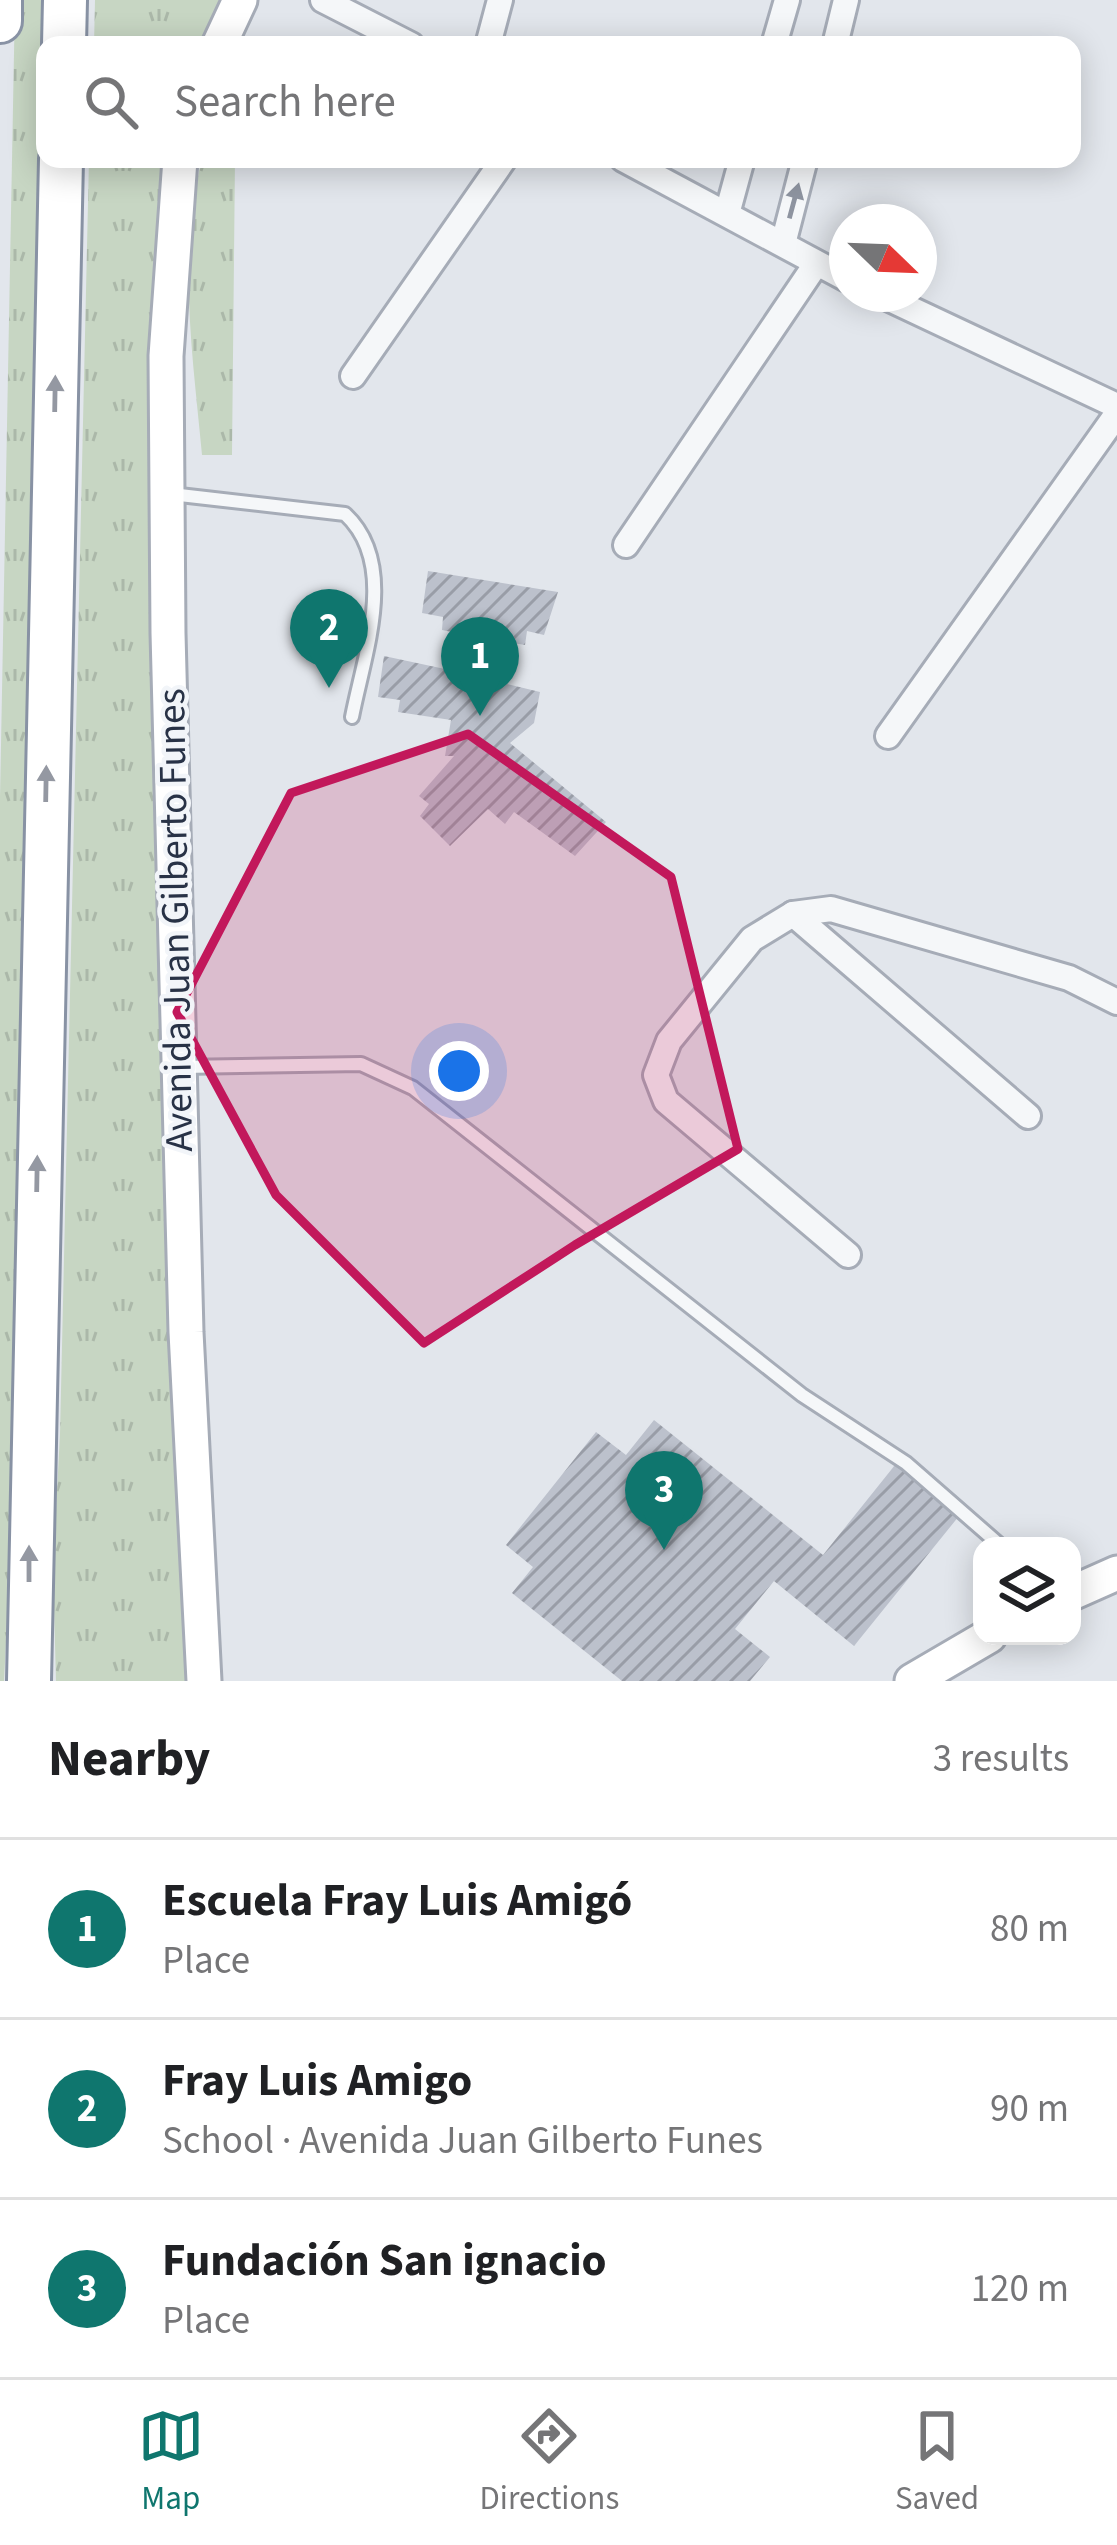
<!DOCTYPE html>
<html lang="en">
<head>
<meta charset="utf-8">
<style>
  body { margin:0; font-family:"Source Sans 3",sans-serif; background:#f2f2f2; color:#202124 }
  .controls { position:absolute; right:36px; bottom:36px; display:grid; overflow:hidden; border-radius:24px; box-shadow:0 6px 30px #0003 }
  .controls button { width:108px; height:108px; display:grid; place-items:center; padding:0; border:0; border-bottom:3px solid #e0e0e0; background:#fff; color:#202124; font:60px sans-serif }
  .compass { position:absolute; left:829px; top:204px; width:108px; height:108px; border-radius:50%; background:#fff; box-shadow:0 6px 30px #0003; rotate:113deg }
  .you { position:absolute; left:459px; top:1071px; width:42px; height:42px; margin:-30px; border:9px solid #fff; border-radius:50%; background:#1a73e8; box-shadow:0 0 0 18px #1a73e833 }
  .badge { display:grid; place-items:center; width:78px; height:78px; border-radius:50%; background:#0f766e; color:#fff; font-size:39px; font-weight:700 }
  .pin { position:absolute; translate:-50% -99px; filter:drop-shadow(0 3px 6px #0008) }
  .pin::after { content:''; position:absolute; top:63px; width:42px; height:36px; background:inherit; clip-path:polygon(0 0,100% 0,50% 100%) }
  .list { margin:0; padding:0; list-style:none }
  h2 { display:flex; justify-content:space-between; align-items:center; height:156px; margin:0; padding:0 48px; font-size:51px }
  h2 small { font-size:39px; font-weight:400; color:#757577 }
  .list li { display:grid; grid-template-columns:78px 1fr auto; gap:36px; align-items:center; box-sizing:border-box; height:180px; padding:0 48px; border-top:3px solid #e0e0e0 }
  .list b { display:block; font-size:45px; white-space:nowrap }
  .list p { margin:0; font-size:39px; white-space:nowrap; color:#757577 }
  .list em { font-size:39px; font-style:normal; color:#757577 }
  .icon { flex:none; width:66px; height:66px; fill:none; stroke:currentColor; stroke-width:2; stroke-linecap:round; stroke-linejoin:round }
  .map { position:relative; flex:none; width:1117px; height:1681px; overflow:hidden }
  .search { position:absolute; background:#fff; box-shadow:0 6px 30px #0003; left:36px; right:36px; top:36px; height:132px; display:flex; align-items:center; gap:30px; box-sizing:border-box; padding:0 42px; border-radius:24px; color:#757577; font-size:45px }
  .sheet { height:696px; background:#fff }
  nav { display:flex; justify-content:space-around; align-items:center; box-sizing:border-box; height:168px; border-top:3px solid #e0e0e0; background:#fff; font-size:33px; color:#757577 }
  nav a { display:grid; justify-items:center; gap:6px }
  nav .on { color:#0f766e }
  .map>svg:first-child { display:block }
</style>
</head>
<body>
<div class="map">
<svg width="1117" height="1681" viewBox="0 0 1117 1681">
  <defs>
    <pattern id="grass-tufts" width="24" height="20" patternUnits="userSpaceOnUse" patternTransform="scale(3)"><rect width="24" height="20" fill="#c7d6c3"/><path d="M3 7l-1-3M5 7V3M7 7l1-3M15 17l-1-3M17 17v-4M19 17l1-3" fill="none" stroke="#abb8a9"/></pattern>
    <pattern id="building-hatch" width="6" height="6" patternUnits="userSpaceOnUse" patternTransform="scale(3)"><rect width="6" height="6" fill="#bcc1cc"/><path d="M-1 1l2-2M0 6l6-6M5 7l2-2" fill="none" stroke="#999da7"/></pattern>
  </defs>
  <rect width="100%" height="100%" fill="#e2e6ec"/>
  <g fill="url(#grass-tufts)">
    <path d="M15,0H47L11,1545L4,1681H0V798Z"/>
    <path d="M95,0H219L202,45H94Z"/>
    <path d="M89,159H169L156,284L149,438L186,1681H56L53,1569L60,1434Z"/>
    <path d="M202,159H235L232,455H202C193,357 177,256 202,159Z"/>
  </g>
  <g fill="url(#building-hatch)">
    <path d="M428,571L558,592L544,635L527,631L525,645L501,641L494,681L540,692L534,723L510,743L606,822L575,856L514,812L505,824L488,809L450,846L420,816L429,804L419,796L454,756H445L451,720L398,712L400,700L378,697L384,656L473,675L481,638L442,630L443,617L422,613Z"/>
    <path d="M654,1420L823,1555L895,1465L959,1516L854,1646L774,1581L735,1629L770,1657L750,1681H622L512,1593L533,1567L506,1545L596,1432L626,1455Z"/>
  </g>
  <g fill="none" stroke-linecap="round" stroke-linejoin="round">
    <g stroke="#a6acb7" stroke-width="18">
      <g id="lane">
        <path d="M171,494L345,514C399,564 364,654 352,717"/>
        <path d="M181,1067L361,1064L413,1088L802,1395L906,1463L1001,1546"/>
      </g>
    </g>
    <g stroke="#a6acb7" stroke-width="30">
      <g id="street">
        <path d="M323,0L411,45"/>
        <path d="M488,45L500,0"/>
        <path d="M774,45L787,0"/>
        <path d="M835,45L846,0"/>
        <path d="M623,159L847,279"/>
        <path d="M727,214L742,159"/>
        <path d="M783,244L805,159"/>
        <path d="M879,294L1117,406"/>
        <path d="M353,376L504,159"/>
        <path d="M626,545L816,264"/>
        <path d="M888,736L1117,414"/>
        <path d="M793,914L1028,1116"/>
        <path d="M848,1255L666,1101L656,1075L669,1041L752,939L793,914L831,909L1069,978L1117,1002"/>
      </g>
    </g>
    <g stroke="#a6acb7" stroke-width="39">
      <g id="secondary">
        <path d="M219,45L240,0"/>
        <path d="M180,159L166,356L168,633L186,1332L204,1681"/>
        <path d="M1072,1593L1117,1573"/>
        <path d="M912,1681L989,1636"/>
      </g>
    </g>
    <g stroke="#8892a4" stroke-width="48">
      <g id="highway">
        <path d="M0,21V0"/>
        <path d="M64,45L65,0"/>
        <path d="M29,1681L61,159"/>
      </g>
    </g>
    <use href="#lane" stroke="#f5f7f9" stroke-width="12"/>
    <use href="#street" stroke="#f5f7f9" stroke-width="24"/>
    <use href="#secondary" stroke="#fff" stroke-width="33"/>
    <use href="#highway" stroke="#fff" stroke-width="42"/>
  </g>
  <defs><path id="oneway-solid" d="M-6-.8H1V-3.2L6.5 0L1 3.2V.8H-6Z" transform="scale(3)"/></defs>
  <use fill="#8e94a0" href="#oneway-solid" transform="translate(794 201) rotate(-75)"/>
  <g fill="#9498a2">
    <use href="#oneway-solid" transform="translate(55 394) rotate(-89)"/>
    <use href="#oneway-solid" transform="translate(46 784) rotate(-89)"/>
    <use href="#oneway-solid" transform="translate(37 1174) rotate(-89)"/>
    <use href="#oneway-solid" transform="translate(29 1564) rotate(-90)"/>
  </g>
  <path fill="#c2185b" fill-opacity="0.2" stroke="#c2185b" stroke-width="9" stroke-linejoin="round" d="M468,734L671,877L738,1149L575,1245L424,1343L276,1195L177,1012L291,793Z"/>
  <g text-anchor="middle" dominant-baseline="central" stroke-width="9" stroke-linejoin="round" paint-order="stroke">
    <g font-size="39" fill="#283246" stroke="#f2f5f9">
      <text transform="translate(176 920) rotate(-91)">Avenida Juan Gilberto Funes</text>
    </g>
  </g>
</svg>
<div class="controls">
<button><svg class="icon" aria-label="layers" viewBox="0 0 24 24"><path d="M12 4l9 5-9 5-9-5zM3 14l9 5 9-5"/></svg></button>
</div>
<svg class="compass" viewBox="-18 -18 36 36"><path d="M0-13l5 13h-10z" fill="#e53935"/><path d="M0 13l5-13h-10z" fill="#757577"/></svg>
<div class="you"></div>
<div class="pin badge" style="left:480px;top:716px">1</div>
<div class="pin badge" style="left:329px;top:688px">2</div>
<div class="pin badge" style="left:664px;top:1550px">3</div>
<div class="search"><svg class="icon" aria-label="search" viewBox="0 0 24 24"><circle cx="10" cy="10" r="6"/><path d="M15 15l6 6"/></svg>Search here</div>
</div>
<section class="sheet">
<h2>Nearby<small>3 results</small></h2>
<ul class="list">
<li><span class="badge">1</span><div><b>Escuela Fray Luis Amigó</b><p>Place</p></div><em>80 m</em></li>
<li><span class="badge">2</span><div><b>Fray Luis Amigo</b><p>School · Avenida Juan Gilberto Funes</p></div><em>90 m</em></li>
<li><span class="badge">3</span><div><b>Fundación San ignacio</b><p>Place</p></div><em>120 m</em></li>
</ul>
</section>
<nav>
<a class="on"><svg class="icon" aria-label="map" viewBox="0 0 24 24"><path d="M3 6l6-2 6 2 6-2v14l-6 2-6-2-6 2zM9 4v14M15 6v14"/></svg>Map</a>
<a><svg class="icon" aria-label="directions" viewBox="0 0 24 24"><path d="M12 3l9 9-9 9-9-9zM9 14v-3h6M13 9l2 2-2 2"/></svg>Directions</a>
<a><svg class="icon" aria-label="saved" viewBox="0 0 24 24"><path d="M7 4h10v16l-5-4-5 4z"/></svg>Saved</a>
</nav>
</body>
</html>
